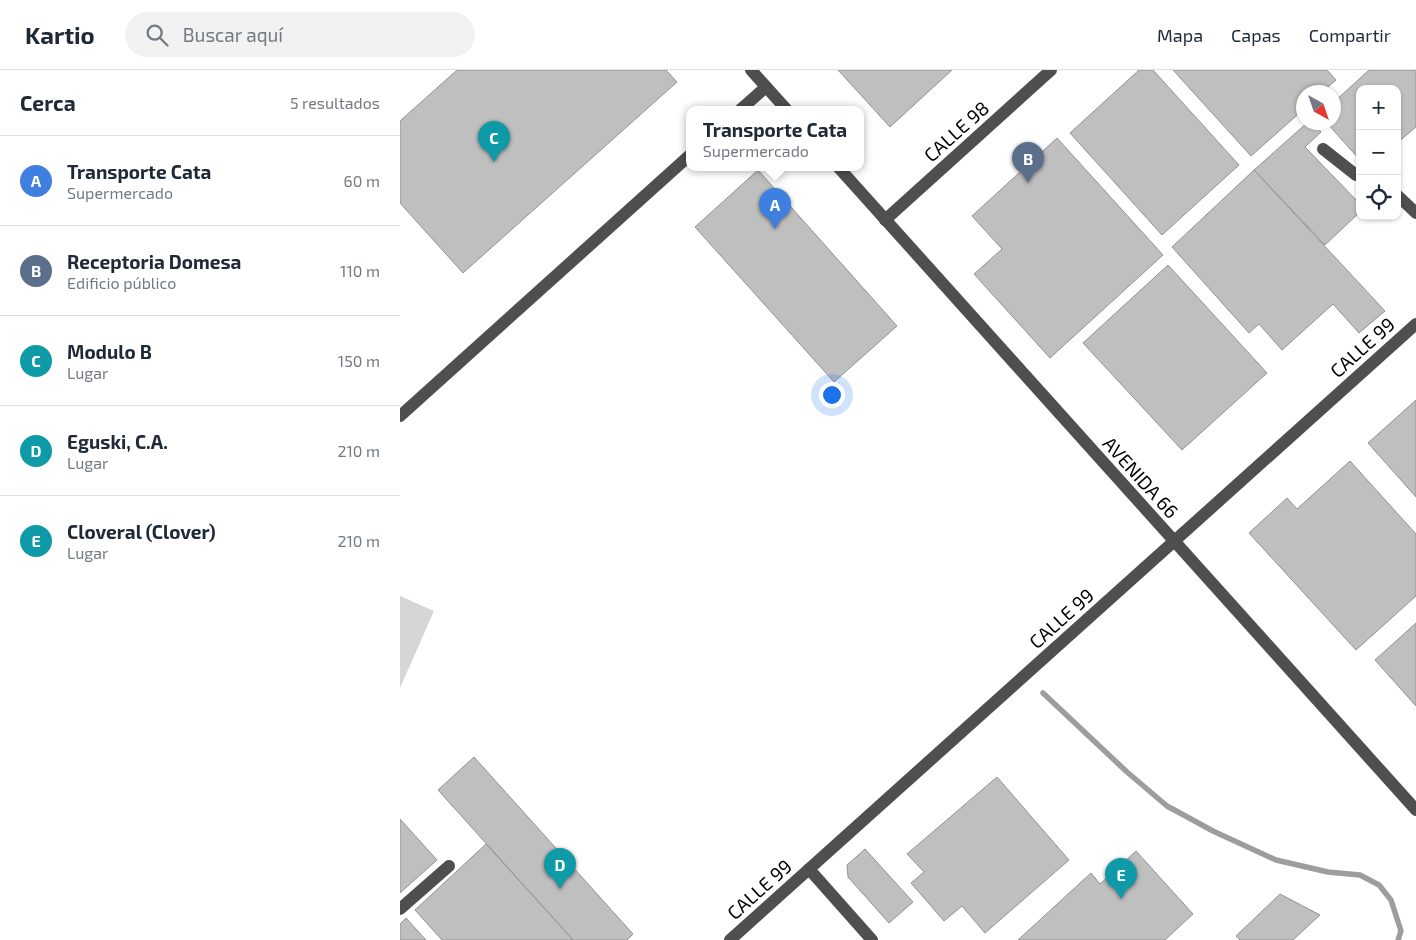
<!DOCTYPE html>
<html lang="es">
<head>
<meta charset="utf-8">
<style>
  body { margin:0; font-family:"Exo 2",sans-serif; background:#f2f2f3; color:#1f2937 }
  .controls { position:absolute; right:15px; top:15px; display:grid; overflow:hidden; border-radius:10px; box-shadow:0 1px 4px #0004 }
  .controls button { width:45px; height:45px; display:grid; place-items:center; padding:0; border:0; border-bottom:1px solid #e0e1e3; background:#fff; color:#1f2937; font:25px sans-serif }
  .compass { position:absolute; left:896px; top:15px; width:45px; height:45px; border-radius:50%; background:#fff; box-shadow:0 1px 4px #0004; rotate:140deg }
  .you { position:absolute; left:431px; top:324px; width:18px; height:18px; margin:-12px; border:4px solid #fff; border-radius:50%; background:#1a73e8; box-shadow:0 0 0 8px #1a73e833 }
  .badge { display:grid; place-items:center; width:32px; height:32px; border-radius:50%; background:#2563eb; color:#fff; font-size:16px; font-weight:700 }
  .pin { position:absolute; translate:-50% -41px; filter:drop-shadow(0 1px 2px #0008) }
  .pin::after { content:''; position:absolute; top:26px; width:18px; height:15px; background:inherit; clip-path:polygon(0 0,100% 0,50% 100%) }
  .popup { position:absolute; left:286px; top:36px; width:178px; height:65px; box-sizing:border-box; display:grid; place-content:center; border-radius:10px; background:#fff; filter:drop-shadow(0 1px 4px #0005); font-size:16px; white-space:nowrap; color:#747a83 }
  .popup b { font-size:19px; color:#1f2937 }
  .popup::after { content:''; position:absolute; left:50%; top:100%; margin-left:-10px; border:10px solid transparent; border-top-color:#fff }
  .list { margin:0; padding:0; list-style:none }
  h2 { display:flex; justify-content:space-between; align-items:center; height:65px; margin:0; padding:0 20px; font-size:21px }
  h2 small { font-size:16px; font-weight:400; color:#747a83 }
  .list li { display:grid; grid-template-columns:32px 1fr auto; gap:15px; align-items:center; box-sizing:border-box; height:90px; padding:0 20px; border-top:1px solid #e0e1e3 }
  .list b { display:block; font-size:19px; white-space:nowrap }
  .list p { margin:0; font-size:16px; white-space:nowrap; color:#747a83 }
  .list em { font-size:16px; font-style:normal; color:#747a83 }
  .icon { flex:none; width:28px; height:28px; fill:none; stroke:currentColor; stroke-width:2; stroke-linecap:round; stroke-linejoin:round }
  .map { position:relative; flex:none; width:1016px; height:870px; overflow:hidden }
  header { display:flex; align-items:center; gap:30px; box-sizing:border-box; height:70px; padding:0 25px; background:#fff; border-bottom:1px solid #e0e1e3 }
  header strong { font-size:24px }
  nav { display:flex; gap:28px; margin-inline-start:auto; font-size:18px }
  .search { width:350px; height:45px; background:#f2f2f3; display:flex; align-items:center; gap:12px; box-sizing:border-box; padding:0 18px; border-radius:28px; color:#747a83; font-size:19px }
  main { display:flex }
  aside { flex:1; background:#fff }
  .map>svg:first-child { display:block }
</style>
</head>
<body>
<header>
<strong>Kartio</strong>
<div class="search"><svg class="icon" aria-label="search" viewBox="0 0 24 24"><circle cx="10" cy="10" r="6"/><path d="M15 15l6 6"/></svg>Buscar aquí</div>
<nav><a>Mapa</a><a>Capas</a><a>Compartir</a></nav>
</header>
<main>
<aside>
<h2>Cerca<small>5 resultados</small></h2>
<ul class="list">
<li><span class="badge" style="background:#3f7fe0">A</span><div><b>Transporte Cata</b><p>Supermercado</p></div><em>60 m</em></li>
<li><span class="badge" style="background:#5c6f8a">B</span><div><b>Receptoria Domesa</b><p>Edificio público</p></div><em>110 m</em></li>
<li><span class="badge" style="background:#0f9aa8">C</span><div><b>Modulo B</b><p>Lugar</p></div><em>150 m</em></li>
<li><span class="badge" style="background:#0f9aa8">D</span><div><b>Eguski, C.A.</b><p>Lugar</p></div><em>210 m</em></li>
<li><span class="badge" style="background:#0f9aa8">E</span><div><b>Cloveral (Clover)</b><p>Lugar</p></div><em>210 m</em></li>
</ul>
</aside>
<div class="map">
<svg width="1016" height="870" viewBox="0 0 1016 870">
  <rect width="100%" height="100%" fill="#fff"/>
  <path fill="#d6d6d6" d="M0,526L34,541L0,618Z"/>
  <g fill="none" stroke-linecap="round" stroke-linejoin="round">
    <path stroke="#9d9d9d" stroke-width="5.5" d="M643,623L727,702L767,736L813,761L876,790L928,802L960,805L979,815L991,830L1001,861L998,870"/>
  </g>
  <g fill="#bfbfbf" stroke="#939393">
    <path d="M57,0H266L277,12L63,203L0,133V51Z"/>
    <path d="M438,0H552L490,57Z"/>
    <path d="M739,0H753L839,95L762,165L670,63Z"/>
    <path d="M773,0H927L936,10L922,22H904V39L851,86Z"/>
    <path d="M969,0H1016V57L997,73V19H960V90L926,52H934V32Z"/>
    <path d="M908,52H913L921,62L905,77L960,134V142L925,175L854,100Z"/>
    <path d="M657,68L763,185L650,288L574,204L602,179L572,146Z"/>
    <path d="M358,100L497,256L434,312L295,157Z"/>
    <path d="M854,100L985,241L959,263L933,234L882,280L859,254L849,263L772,177Z"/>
    <path d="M768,195L867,303L782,380L683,273Z"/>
    <path d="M1016,330V427L968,373Z"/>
    <path d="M950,391L1016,464V526L956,580L849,463L887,428L897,439Z"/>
    <path d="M1016,553V636L975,590Z"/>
    <path d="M74,687L233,864L227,870H173L38,720Z"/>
    <path d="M597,707L669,790L585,863L562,836L544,851L511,813L524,802L507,784Z"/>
    <path d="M0,749L37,790L0,823Z"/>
    <path d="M86,774L173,870H42L15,840Z"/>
    <path d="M465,779L513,832L489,853L448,807L447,795Z"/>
    <path d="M736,781L793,844L765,870H618L691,803L700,814Z"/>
    <path d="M880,824L920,845L893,870H840L836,866Z"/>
    <path d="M6,848L26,870H0V854Z"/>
  </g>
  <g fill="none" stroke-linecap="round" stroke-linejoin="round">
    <g stroke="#4f4f4f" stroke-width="12">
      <path d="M351,0L387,40"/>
      <path d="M340,40L366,17"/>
      <path d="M923,79L956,105H960"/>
      <path d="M439,98L1016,740"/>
      <path d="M997,125L1016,143"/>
      <path d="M485,150L651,0"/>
      <path d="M0,346L290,85"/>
      <path d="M409,799L472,870"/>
      <path d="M0,839L49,796"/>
      <path d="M330,870L1016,254"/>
    </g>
  </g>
  <g text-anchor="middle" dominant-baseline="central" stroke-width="4.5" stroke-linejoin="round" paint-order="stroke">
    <g font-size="19" fill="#000" stroke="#fff">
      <text transform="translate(556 61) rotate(-42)">CALLE 98</text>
      <text transform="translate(962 277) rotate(-42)">CALLE 99</text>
      <text transform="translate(741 407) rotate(48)">AVENIDA 66</text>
      <text transform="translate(661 548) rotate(-42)">CALLE 99</text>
      <text transform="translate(359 819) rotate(-42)">CALLE 99</text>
    </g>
  </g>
</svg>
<div class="controls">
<button>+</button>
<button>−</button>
<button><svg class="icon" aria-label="locate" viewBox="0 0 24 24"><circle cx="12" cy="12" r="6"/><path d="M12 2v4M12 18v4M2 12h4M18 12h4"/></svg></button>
</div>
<svg class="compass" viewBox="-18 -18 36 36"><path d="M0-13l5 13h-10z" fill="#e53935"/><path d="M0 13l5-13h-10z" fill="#747a83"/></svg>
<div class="you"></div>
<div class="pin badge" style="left:375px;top:159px;background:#3f7fe0">A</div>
<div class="popup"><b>Transporte Cata</b>Supermercado</div>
<div class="pin badge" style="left:628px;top:113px;background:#5c6f8a">B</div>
<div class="pin badge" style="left:94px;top:92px;background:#0f9aa8">C</div>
<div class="pin badge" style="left:160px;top:819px;background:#0f9aa8">D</div>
<div class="pin badge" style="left:721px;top:829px;background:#0f9aa8">E</div>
</div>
</main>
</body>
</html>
